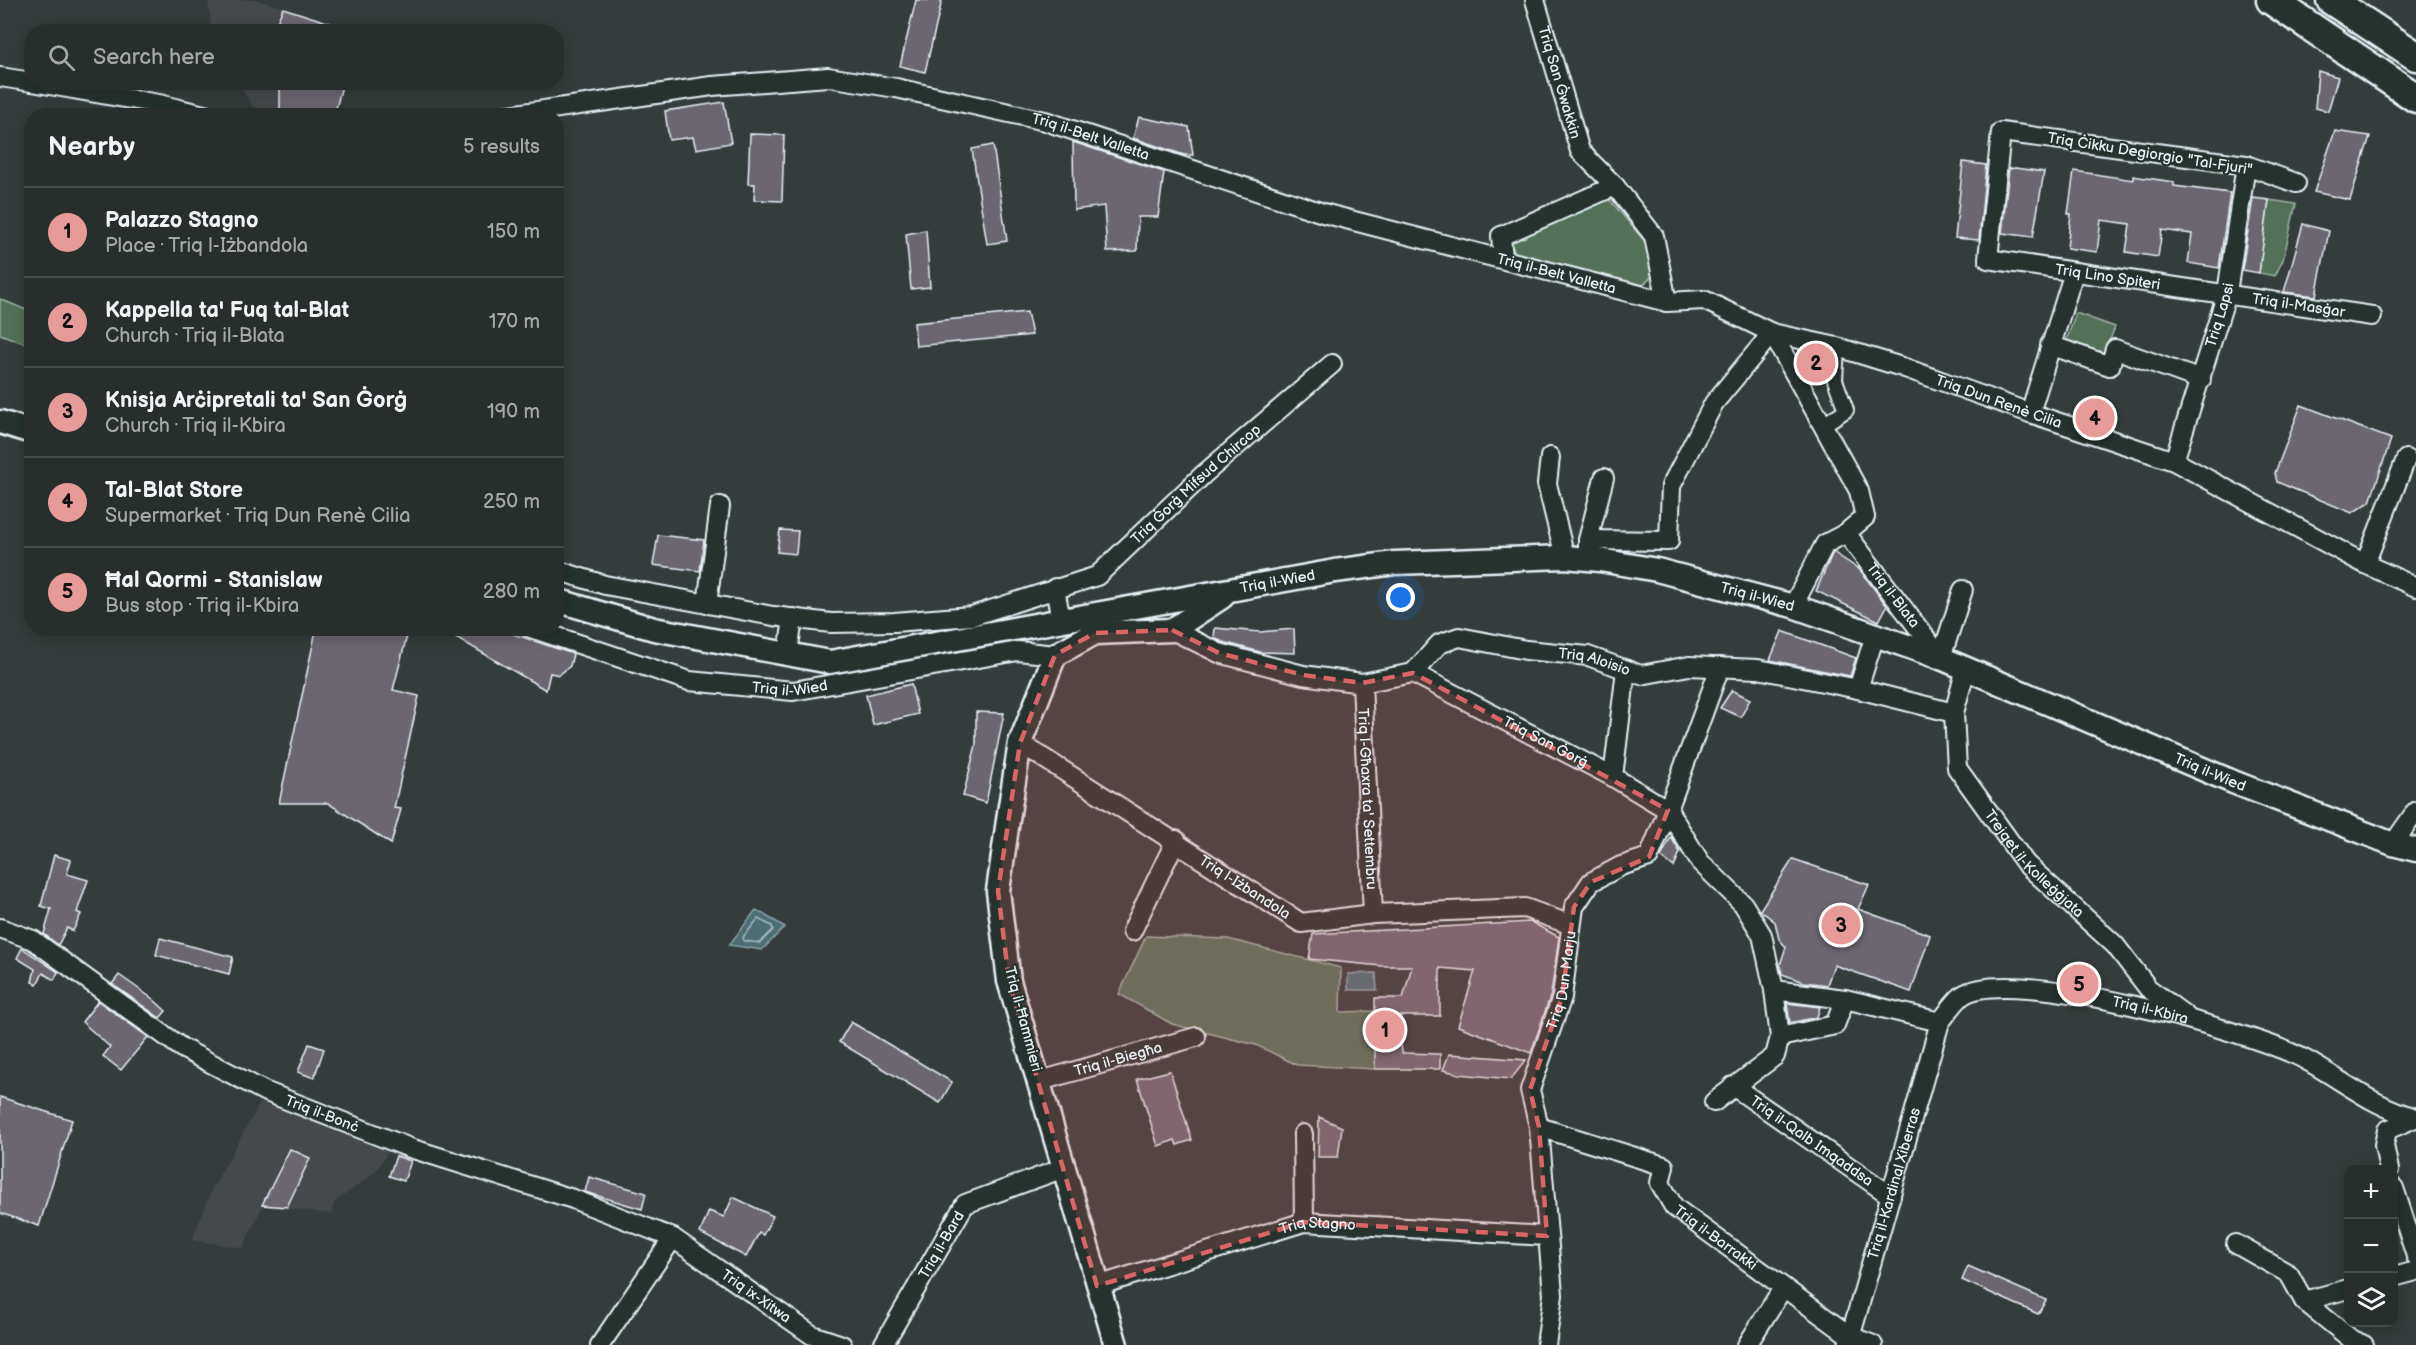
<!DOCTYPE html>
<html lang="en">
<head>
<meta charset="utf-8">
<style>
  body { margin:0; font-family:"Balsamiq Sans",sans-serif; background:#333a38; color:#f1f3f6 }
  .controls { position:absolute; right:18px; bottom:18px; display:grid; overflow:hidden; border-radius:12px; box-shadow:0 3px 15px #0003 }
  .controls button { width:54px; height:54px; display:grid; place-items:center; padding:0; border:0; border-bottom:2px solid #434a48; background:#272e2c; color:#f1f3f6; font:30px sans-serif }
  .you { position:absolute; left:1401px; top:598px; width:21px; height:21px; margin:-15px; border:4px solid #fff; border-radius:50%; background:#1a73e8; box-shadow:0 0 0 9px #1a73e833 }
  .badge { display:grid; place-items:center; width:39px; height:39px; border-radius:50%; background:#e69b98; color:#111; font-size:20px; font-weight:700 }
  .pin { position:absolute; translate:-50% -50%; border:3px solid #fff; box-shadow:0 2px 6px #0006 }
  .list { margin:0; padding:0; list-style:none }
  h2 { display:flex; justify-content:space-between; align-items:center; height:78px; margin:0; padding:0 24px; font-size:26px }
  h2 small { font-size:20px; font-weight:400; color:#a4a8a9 }
  .list li { display:grid; grid-template-columns:39px 1fr auto; gap:18px; align-items:center; box-sizing:border-box; height:90px; padding:0 24px; border-top:2px solid #434a48 }
  .list b { display:block; font-size:22px; white-space:nowrap }
  .list p { margin:0; font-size:20px; white-space:nowrap; color:#a4a8a9 }
  .list em { font-size:20px; font-style:normal; color:#a4a8a9 }
  .icon { flex:none; width:33px; height:33px; fill:none; stroke:currentColor; stroke-width:2; stroke-linecap:round; stroke-linejoin:round }
  .map { position:relative; flex:none; width:2416px; height:1345px; overflow:hidden }
  .search { position:absolute; background:#272e2c; box-shadow:0 3px 15px #0003; left:24px; top:24px; width:540px; height:66px; display:flex; align-items:center; gap:15px; box-sizing:border-box; padding:0 21px; border-radius:24px; color:#a4a8a9; font-size:22px }
  .panel { position:absolute; background:#272e2c; box-shadow:0 3px 15px #0003; left:24px; top:108px; width:540px; height:528px; border-radius:24px }
  .map>svg:first-child { display:block }
</style>
</head>
<body>
<div class="map">
<svg width="2416" height="1345" viewBox="0 0 2416 1345">
  <rect width="100%" height="100%" fill="#343d3b"/>
  <filter id="ink" filterUnits="userSpaceOnUse"><feTurbulence type="fractalNoise" baseFrequency=".0167" numOctaves="2"/><feDisplacementMap in="SourceGraphic" scale="12" xChannelSelector="R" yChannelSelector="G"/><feConvolveMatrix kernelMatrix="1 2 1 2 8 2 1 2 1" color-interpolation-filters="sRGB"/></filter>
  <g filter="url(#ink)">
    <g fill="#45494b">
      <path d="M208,0H258L283,8L273,31H212Z"/>
      <path d="M238,83H275L280,87V115H267L253,107Z"/>
      <path d="M260,1103L284,1110L390,1149L375,1172L334,1203L331,1214L263,1205L243,1248L192,1240L213,1187Z"/>
    </g>
    <g fill="#527159" stroke="#9db1a8" stroke-width="1.5">
      <path d="M1608,198L1648,245L1655,273L1643,285L1516,255L1509,239Z"/>
      <path d="M2269,200L2296,204L2283,260L2275,276L2259,273Z"/>
      <path d="M0,299L31,312V346L0,334Z"/>
      <path d="M2076,313L2115,327L2102,361L2064,347Z"/>
      <path d="M1146,936L1228,939L1341,968L1340,1012L1376,1011L1375,1069L1297,1065L1256,1045L1172,1024L1119,994Z"/>
    </g>
    <g fill="#4c6d73" stroke="#8aa2a8" stroke-width="1.5">
      <path d="M756,910L785,927L762,950L729,945Z"/>
      <path d="M1376,973L1377,990H1348V974Z"/>
    </g>
    <g fill="none" stroke-linecap="round" stroke-linejoin="round">
      <path stroke="#aabcc3" stroke-width="1.5" d="M758,919L772,926L773,930L760,943L744,941L743,937Z"/>
    </g>
    <g fill="#6c6671" stroke="#e8f1f8" stroke-width="1.5">
      <path d="M916,0H942L925,72L900,66Z"/>
      <path d="M283,8L346,28V32H273Z"/>
      <path d="M2318,71L2338,77L2328,111L2315,108Z"/>
      <path d="M280,82H343L334,116H280Z"/>
      <path d="M724,102L731,143L696,149L693,137L669,140L665,111Z"/>
      <path d="M1139,117L1189,127L1193,155H1184L1133,138Z"/>
      <path d="M2335,131L2370,136L2350,200L2314,192Z"/>
      <path d="M750,134L784,135L782,201L754,200L755,184H748Z"/>
      <path d="M1073,142L1164,172L1158,217H1138L1137,251L1107,252L1104,206L1074,210Z"/>
      <path d="M993,145L1007,241L987,244L972,149Z"/>
      <path d="M1963,162L1986,165L1979,240L1955,238Z"/>
      <path d="M2015,168L2044,172L2033,237L2002,233L2009,169Z"/>
      <path d="M2074,171L2133,180V176L2174,182V186L2230,193L2219,268L2188,263L2192,234L2162,230L2158,257L2126,252L2130,224L2101,220L2097,252L2067,248L2071,214H2068Z"/>
      <path d="M2253,198L2269,200L2259,273L2242,270Z"/>
      <path d="M2303,224L2329,231L2316,296L2284,292Z"/>
      <path d="M926,230L930,287L911,289L906,234Z"/>
      <path d="M1027,312L1032,335L916,346L914,323Z"/>
      <path d="M1817,354L1827,356V371L1813,374L1809,356Z"/>
      <path d="M2301,405L2391,439L2370,502L2352,513L2277,482L2275,473Z"/>
      <path d="M780,530L798,531L796,554L777,552Z"/>
      <path d="M658,535L704,540L700,571L653,565Z"/>
      <path d="M1833,552L1860,570L1887,606L1879,621L1816,591Z"/>
      <path d="M319,628H409L393,690L419,696L394,808L401,809L391,844L328,803H279L315,635Z"/>
      <path d="M440,628H495L573,654L570,666L559,675L550,673L546,690Z"/>
      <path d="M1215,628L1260,632L1294,629L1295,653L1260,652L1223,642L1214,638Z"/>
      <path d="M1782,631L1856,658L1850,676L1770,660Z"/>
      <path d="M911,684L918,714L873,725L866,695Z"/>
      <path d="M1732,690L1750,699L1741,717L1720,708Z"/>
      <path d="M976,712L1004,713L986,803L963,796L976,745Z"/>
      <path d="M1671,837L1680,852L1674,867L1661,857Z"/>
      <path d="M54,855L71,860L67,874L88,880L77,912L81,914L73,931L67,928L58,945L44,934L51,909L41,906Z"/>
      <path d="M1793,859L1869,885L1858,909L1930,935L1911,992L1834,965L1827,985L1804,982L1782,974L1780,965L1786,947L1779,939L1775,922L1760,910Z"/>
      <path d="M1531,922L1559,937L1551,994L1531,1053L1458,1026L1475,971L1440,968V1016H1399L1402,1053L1440,1054V1069H1375V998H1403L1412,966H1382L1309,959L1313,934Z"/>
      <path d="M160,938L233,957L229,974L156,955Z"/>
      <path d="M22,948L58,972L54,980L43,973L37,984L32,982L35,969L17,958Z"/>
      <path d="M119,975L153,999L166,1011L160,1018L112,984Z"/>
      <path d="M98,1001L148,1037L121,1070L103,1056L110,1047L82,1022Z"/>
      <path d="M1787,1003L1820,1007L1817,1017L1790,1023Z"/>
      <path d="M851,1022L952,1082L940,1103L839,1042Z"/>
      <path d="M309,1044L324,1049L314,1078L298,1072Z"/>
      <path d="M1449,1054L1526,1060L1511,1079L1459,1074L1443,1070Z"/>
      <path d="M1170,1071L1192,1140L1177,1145L1175,1140L1158,1146L1137,1079Z"/>
      <path d="M0,1097L72,1120L39,1226L0,1213Z"/>
      <path d="M1319,1117L1342,1127L1338,1157H1318Z"/>
      <path d="M290,1149L310,1158L287,1207L262,1205Z"/>
      <path d="M396,1156L411,1161L404,1181L389,1176Z"/>
      <path d="M589,1177L646,1193L642,1209L585,1192Z"/>
      <path d="M733,1197L773,1216L763,1235L759,1233L746,1257L700,1233L709,1211L724,1217Z"/>
      <path d="M1968,1266L2046,1300L2038,1314L1962,1280Z"/>
    </g>
    <g fill="none" stroke-linecap="round" stroke-linejoin="round">
      <g stroke="#e8f1f8" stroke-width="18">
        <path id="pedestrian" d="M1823,425L1846,410L1835,380L1837,347"/>
      </g>
      <g stroke="#e8f1f8" stroke-width="22">
        <g id="minor">
          <path id="s1" d="M1535,0L1580,151L1615,186L1654,236L1667,302"/>
          <path d="M0,77L32,82"/>
          <path d="M32,82L159,104L208,116"/>
          <path id="s2" d="M502,116L712,86L828,77L896,88L1045,121L1323,213L1667,302L1704,300L1772,333L1837,347L1905,368L2030,413L2174,461L2365,564L2416,587"/>
          <path id="s3" d="M2296,183L2246,165L2001,132L1988,259L2372,316"/>
          <path d="M1503,258L1501,236L1615,186"/>
          <path d="M2050,345L2110,366L2115,349L2201,380"/>
          <path d="M2030,413L2074,272"/>
          <path d="M1550,457L1547,484L1565,557"/>
          <path id="s4" d="M2174,461L2227,293L2246,165"/>
          <path id="s5" d="M1846,533L1941,658"/>
          <path d="M1588,540L1669,541L1671,486L1714,403L1772,333L1859,491L1865,517L1846,533L1825,544L1793,606"/>
          <path d="M1588,550V540L1604,478"/>
          <path d="M2365,564L2406,459"/>
          <path id="s6" d="M556,570L605,585L773,616L831,623L894,622L972,616L1097,576L1204,474L1332,364"/>
          <path d="M1055,588L1061,621"/>
          <path d="M707,604L720,506"/>
          <path id="s7" d="M531,628L689,681L793,691L1018,651L1055,655"/>
          <path id="s8" d="M1172,630L1219,653L1303,675L1362,683L1413,673L1613,777L1668,810L1700,862L1743,904L1762,935L1774,990L1780,1037L1775,1056L1714,1102"/>
          <path d="M788,654L793,618"/>
          <path d="M1941,658L1963,590"/>
          <path id="s9" d="M1966,668L1954,713L1957,768L2026,864L2115,945L2148,988L2186,1016"/>
          <path id="s10" d="M1413,673L1439,644L1459,637L1526,650L1588,656L1641,675L1689,666L1758,669L1858,689L1954,713"/>
          <path id="s11" d="M1362,683L1373,914"/>
          <path d="M1858,689L1875,635"/>
          <path id="s12" d="M1020,743L1301,923L1373,914L1525,908L1571,925"/>
          <path d="M1613,777L1626,670"/>
          <path d="M2393,844L2416,811"/>
          <path id="s13" d="M0,928L33,940L182,1048L264,1091L410,1148L573,1199L673,1238L812,1335L842,1345"/>
          <path d="M1132,931L1176,840"/>
          <path d="M1774,990L1845,999L1940,1022"/>
          <path d="M1780,1037L1835,1025L1845,999"/>
          <path id="s14" d="M1040,1081L1196,1037"/>
          <path id="s15" d="M1733,1086L1891,1196"/>
          <path id="s16" d="M1539,1127L1664,1166L1660,1183L1674,1207L1850,1336L1873,1345"/>
          <path d="M1303,1134L1304,1222"/>
          <path d="M2389,1170L2384,1145L2387,1130L2415,1118"/>
          <path d="M2394,1188L2416,1256"/>
          <path d="M2236,1244L2289,1274L2304,1301L2352,1340L2364,1345"/>
          <path d="M2394,1277L2416,1271"/>
          <path id="s17" d="M1097,1286L1304,1222L1547,1236"/>
          <path d="M2304,1301L2348,1289"/>
          <path d="M600,1345L673,1238"/>
          <path id="s18" d="M883,1345L965,1204L1064,1168"/>
          <path id="s19" d="M1546,1345L1553,1295L1539,1127L1530,1090L1562,997L1574,907L1591,882L1621,866L1649,857L1668,810L1720,667"/>
          <path d="M1747,1345L1783,1288"/>
          <path id="s20" d="M1848,1345L1940,1022C1947,1014 1955,1001 1963,995C2010,964 2253,1032 2304,1059C2343,1080 2371,1106 2416,1118"/>
        </g>
      </g>
      <g stroke="#e8f1f8" stroke-width="27">
        <g id="tertiary">
          <path d="M0,422L32,432"/>
          <path id="s21" d="M556,600L654,629L830,662L1335,571L1395,563L1565,557L1600,560L1657,570L1793,606L1941,658L2233,782L2393,844L2416,850"/>
          <path d="M1116,1345L1009,981L998,891L1010,806L1020,743L1055,655L1095,633L1172,630L1222,597"/>
        </g>
      </g>
      <g stroke="#e8f1f8" stroke-width="33">
        <g id="trunk">
          <path d="M2271,0L2416,98"/>
          <path d="M2331,0L2416,56"/>
        </g>
      </g>
      <use href="#pedestrian" stroke="#26332d" stroke-width="14"/>
      <use href="#minor" stroke="#26332d" stroke-width="18"/>
      <use href="#tertiary" stroke="#26332d" stroke-width="22"/>
      <use href="#trunk" stroke="#26332d" stroke-width="28"/>
    </g>
  </g>
  <path fill="#db6466" fill-opacity="0.2" stroke="#db6466" stroke-width="4.5" stroke-dasharray="12 8" stroke-linejoin="round" d="M1172,630L1219,653L1303,675L1362,683L1413,673L1668,810L1649,857L1591,882L1574,907L1562,997L1530,1090L1539,1127L1547,1236L1304,1222L1097,1286L1009,981L998,891L1020,743L1055,655L1095,633Z"/>
  <g text-anchor="middle" dominant-baseline="central" stroke-width="4.5" stroke-linejoin="round" paint-order="stroke">
    <g font-size="15" fill="#e8f1f8" stroke="#26332d">
      <text stroke="none"><textPath href="#s1" startOffset="86">Triq San Ġwakkin</textPath></text>
      <text stroke="none"><textPath href="#s2" startOffset="598">Triq il-Belt Valletta</textPath></text>
      <text transform="translate(2150 154) rotate(9)">Triq Ċikku Degiorgio "Tal-Fjuri"</text>
      <text stroke="none"><textPath href="#s2" startOffset="1084">Triq il-Belt Valletta</textPath></text>
      <text stroke="none"><textPath href="#s3" startOffset="549">Triq Lino Spiteri</textPath></text>
      <text stroke="none"><textPath href="#s3" startOffset="742">Triq il-Masġar</textPath></text>
      <text stroke="none"><textPath href="#s4" startOffset="153">Triq Lapsi</textPath></text>
      <text stroke="none"><textPath href="#s2" startOffset="1548">Triq Dun Renè Cilia</textPath></text>
      <text stroke="none"><textPath href="#s6" startOffset="688">Triq Ġorġ Mifsud Chircop</textPath></text>
      <text stroke="none"><textPath href="#s21" startOffset="736">Triq il-Wied</textPath></text>
      <text stroke="none"><textPath href="#s5" startOffset="78">Triq il-Blata</textPath></text>
      <text stroke="none"><textPath href="#s21" startOffset="1222">Triq il-Wied</textPath></text>
      <text stroke="none"><textPath href="#s10" startOffset="198">Triq Aloisio</textPath></text>
      <text stroke="none"><textPath href="#s7" startOffset="268">Triq il-Wied</textPath></text>
      <text stroke="none"><textPath href="#s8" startOffset="400">Triq San Ġorġ</textPath></text>
      <text stroke="none"><textPath href="#s21" startOffset="1708">Triq il-Wied</textPath></text>
      <text stroke="none"><textPath href="#s11" startOffset="116">Triq l-Għaxra ta' Settembru</textPath></text>
      <text stroke="none"><textPath href="#s9" startOffset="225">Trejqet il-Kolleġġjata</textPath></text>
      <text stroke="none"><textPath href="#s12" startOffset="267">Triq l-Iżbandola</textPath></text>
      <text stroke="none"><textPath href="#s19" startOffset="372">Triq Dun Marju</textPath></text>
      <text stroke="none"><textPath href="#s20" startOffset="562">Triq il-Kbira</textPath></text>
      <text transform="translate(1023 1019) rotate(75)">Triq il-Ħammieri</text>
      <text stroke="none"><textPath href="#s14" startOffset="81">Triq il-Biegħa</textPath></text>
      <text stroke="none"><textPath href="#s13" startOffset="374">Triq il-Bonċ</textPath></text>
      <text stroke="none"><textPath href="#s15" startOffset="96">Triq il-Qalb Imqaddsa</textPath></text>
      <text stroke="none"><textPath href="#s20" startOffset="168">Triq il-Kardinal Xiberras</textPath></text>
      <text stroke="none"><textPath href="#s17" startOffset="230">Triq Stagno</textPath></text>
      <text stroke="none"><textPath href="#s16" startOffset="228">Triq il-Barrakki</textPath></text>
      <text stroke="none"><textPath href="#s18" startOffset="116">Triq il-Bard</textPath></text>
      <text stroke="none"><textPath href="#s13" startOffset="848">Triq ix-Xitwa</textPath></text>
    </g>
  </g>
</svg>
<div class="controls">
<button>+</button>
<button>−</button>
<button><svg class="icon" aria-label="layers" viewBox="0 0 24 24"><path d="M12 4l9 5-9 5-9-5zM3 14l9 5 9-5"/></svg></button>
</div>
<div class="you"></div>
<div class="pin badge" style="left:1385px;top:1030px">1</div>
<div class="pin badge" style="left:1816px;top:363px">2</div>
<div class="pin badge" style="left:1841px;top:925px">3</div>
<div class="pin badge" style="left:2095px;top:418px">4</div>
<div class="pin badge" style="left:2079px;top:984px">5</div>
<div class="search"><svg class="icon" aria-label="search" viewBox="0 0 24 24"><circle cx="10" cy="10" r="6"/><path d="M15 15l6 6"/></svg>Search here</div>
<section class="panel">
<h2>Nearby<small>5 results</small></h2>
<ul class="list">
<li><span class="badge">1</span><div><b>Palazzo Stagno</b><p>Place · Triq l-Iżbandola</p></div><em>150 m</em></li>
<li><span class="badge">2</span><div><b>Kappella ta' Fuq tal-Blat</b><p>Church · Triq il-Blata</p></div><em>170 m</em></li>
<li><span class="badge">3</span><div><b>Knisja Arċipretali ta' San Ġorġ</b><p>Church · Triq il-Kbira</p></div><em>190 m</em></li>
<li><span class="badge">4</span><div><b>Tal-Blat Store</b><p>Supermarket · Triq Dun Renè Cilia</p></div><em>250 m</em></li>
<li><span class="badge">5</span><div><b>Ħal Qormi - Stanislaw</b><p>Bus stop · Triq il-Kbira</p></div><em>280 m</em></li>
</ul>
</section>
</div>
</body>
</html>
